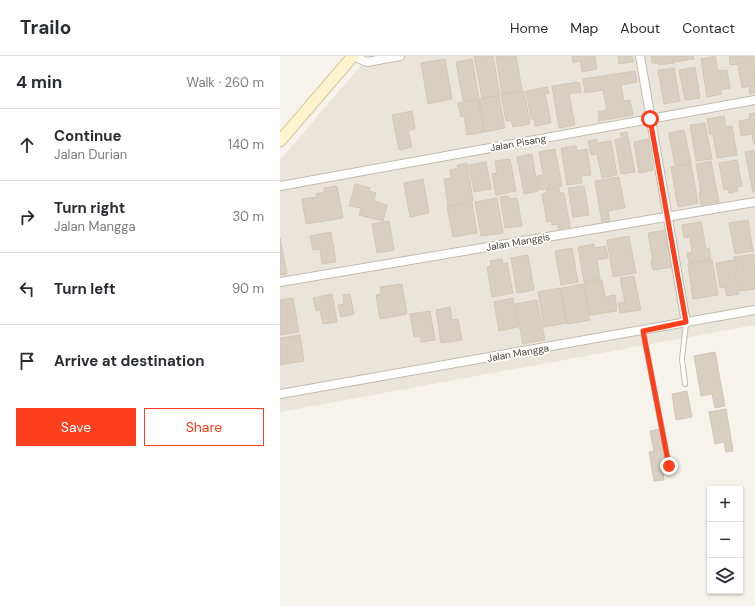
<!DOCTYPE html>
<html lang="en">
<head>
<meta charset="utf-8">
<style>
  body { margin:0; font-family:"DM Sans",sans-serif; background:#f2f2f3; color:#2b2b33 }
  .controls { position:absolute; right:12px; bottom:12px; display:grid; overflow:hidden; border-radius:0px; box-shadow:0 1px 3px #0004 }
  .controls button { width:36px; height:36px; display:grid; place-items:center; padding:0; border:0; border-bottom:1px solid #e1e1e2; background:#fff; color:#2b2b33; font:20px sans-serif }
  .stop { position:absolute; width:12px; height:12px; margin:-9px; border:3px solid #fc3f1d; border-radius:50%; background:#fff }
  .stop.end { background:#fc3f1d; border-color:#fff; box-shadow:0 1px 4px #0008 }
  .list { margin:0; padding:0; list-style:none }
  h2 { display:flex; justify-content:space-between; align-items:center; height:52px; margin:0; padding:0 16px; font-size:17px }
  h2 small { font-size:13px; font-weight:400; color:#7c7c81 }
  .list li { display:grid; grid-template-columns:26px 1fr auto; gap:12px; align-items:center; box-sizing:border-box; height:72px; padding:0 16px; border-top:1px solid #e1e1e2 }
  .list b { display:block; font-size:15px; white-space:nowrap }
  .list p { margin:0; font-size:13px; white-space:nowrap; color:#7c7c81 }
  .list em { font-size:13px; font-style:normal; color:#7c7c81 }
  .actions { display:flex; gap:8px; padding:12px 16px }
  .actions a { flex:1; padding:9px 0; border:1px solid #fc3f1d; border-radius:0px; text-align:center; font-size:14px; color:#fc3f1d }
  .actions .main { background:#fc3f1d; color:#fff }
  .icon { flex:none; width:22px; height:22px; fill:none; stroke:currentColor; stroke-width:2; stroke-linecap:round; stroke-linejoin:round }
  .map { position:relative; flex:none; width:475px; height:550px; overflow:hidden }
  header { display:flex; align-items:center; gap:24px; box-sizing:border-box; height:56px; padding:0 20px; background:#fff; border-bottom:1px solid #e1e1e2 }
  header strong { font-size:19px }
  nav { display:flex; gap:22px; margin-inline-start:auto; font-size:14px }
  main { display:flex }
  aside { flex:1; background:#fff }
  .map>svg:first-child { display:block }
</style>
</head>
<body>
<header>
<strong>Trailo</strong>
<nav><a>Home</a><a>Map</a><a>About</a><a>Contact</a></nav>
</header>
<main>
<aside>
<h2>4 min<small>Walk · 260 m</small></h2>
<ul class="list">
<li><svg class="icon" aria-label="ahead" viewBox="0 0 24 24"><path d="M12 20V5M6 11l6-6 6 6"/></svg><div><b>Continue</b><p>Jalan Durian</p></div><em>140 m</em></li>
<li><svg class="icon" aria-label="right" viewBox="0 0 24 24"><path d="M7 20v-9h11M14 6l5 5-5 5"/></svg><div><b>Turn right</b><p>Jalan Mangga</p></div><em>30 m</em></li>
<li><svg class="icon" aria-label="left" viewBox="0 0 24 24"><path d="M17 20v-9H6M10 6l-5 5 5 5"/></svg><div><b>Turn left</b></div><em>90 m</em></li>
<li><svg class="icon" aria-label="arrive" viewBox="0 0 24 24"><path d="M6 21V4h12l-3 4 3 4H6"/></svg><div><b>Arrive at destination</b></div></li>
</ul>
<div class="actions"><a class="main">Save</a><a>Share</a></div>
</aside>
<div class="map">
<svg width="475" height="550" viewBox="0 0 475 550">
  <rect width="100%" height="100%" fill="#f6f3ec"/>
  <path fill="#eae5da" d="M89,0H475V269L0,356V104Z"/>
  <g fill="#d8cfc1" stroke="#d3c7b4">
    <path d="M194,0H213L220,39L202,42Z"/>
    <path d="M216,0H236L242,34L222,38Z"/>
    <path d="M292,0H315L317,13L302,16L300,5L293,7Z"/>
    <path d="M338,0H352L353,6L339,8Z"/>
    <path d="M371,0H393L394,7L379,9L378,7H372Z"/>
    <path d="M394,0H413L414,3L395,6Z"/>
    <path d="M435,0L438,15L447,14L450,32L441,34L442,38L427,41L421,3Z"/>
    <path d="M449,0H474L475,37L470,38L469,30L462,32L458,8L450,9Z"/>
    <path d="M165,3L172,43L148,48L141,7Z"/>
    <path d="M192,3L199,43L183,45L176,6Z"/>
    <path d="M415,11L420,42L405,44L399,14Z"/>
    <path d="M394,12L400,45L384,48L378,14Z"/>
    <path d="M355,15L357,26L341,29L344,45L350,44L353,59L319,65L318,56L327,54L323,34L305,37L303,23Z"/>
    <path d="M299,26L301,36L289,38L295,69L279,72L272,30Z"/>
    <path d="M267,31L269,37L265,38L271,67L255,70L254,63H251L246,35Z"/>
    <path d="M244,35L250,68L233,71L231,64L226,65L221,39Z"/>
    <path d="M219,40L225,72L205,76L199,43Z"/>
    <path d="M198,44L204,76L187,79L184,60L181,61L178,47Z"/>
    <path d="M132,55L135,73L128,75L132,91L119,94L112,59Z"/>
    <path d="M475,57V89H474L472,78L461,80L459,65L470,63L469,58Z"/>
    <path d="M444,60L446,71L452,70L457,99L437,102L433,78L430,79L427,63Z"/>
    <path d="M425,67L432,103L416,105L410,69Z"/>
    <path d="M404,74L411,107L395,110L389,77Z"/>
    <path d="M347,76L355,116L341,118L335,84L342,82L340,77Z"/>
    <path d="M316,83L317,87L331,85L337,119L322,122L317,98L311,99L308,85Z"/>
    <path d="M368,83L373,114L359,117L354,86Z"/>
    <path d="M296,90L297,95L307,93L311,119L301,120L302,127L287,129L281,92Z"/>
    <path d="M275,93L282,130L259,134L257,120L263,119L259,96Z"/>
    <path d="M475,94V136H473L465,96Z"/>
    <path d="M252,98L258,135L244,138L237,101Z"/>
    <path d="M230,103L236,135L216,139L212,118L217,117L215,105Z"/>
    <path d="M457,104L462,130L457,131L458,135L449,137L448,133L444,134L439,107Z"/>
    <path d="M431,105L439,146L421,149L419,137L421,136L416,108Z"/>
    <path d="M206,106L211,133L194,136L189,109Z"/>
    <path d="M187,107L193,145L168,150L164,123L171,122L170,114L178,112L177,109Z"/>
    <path d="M411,108L418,147L398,151L391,111Z"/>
    <path d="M339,121L345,152L328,155L330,165L322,167L315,125Z"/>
    <path d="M143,123L149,157L130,161L124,127Z"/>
    <path d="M75,128L90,132L89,135L96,137L94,145L107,149L103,165L79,159L81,152L69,150Z"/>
    <path d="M57,130L63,162L26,168L22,143L37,141L36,138L44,136V132Z"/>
    <path d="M304,130L309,159L293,161L288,132Z"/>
    <path d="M279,132L280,137H284L290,171L278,173V168L272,169V165L267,166L262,138L267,137L266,134Z"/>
    <path d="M228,140L229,143L237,142L242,170L225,172L220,141Z"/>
    <path d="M217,142L223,177L201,180L195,146Z"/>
    <path d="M192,147L197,177L173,181L167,151Z"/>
    <path d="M468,164L473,195L455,198L449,167Z"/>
    <path d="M109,165L114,194L97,197L92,168Z"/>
    <path d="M421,166L426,193L429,192L431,203L409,207L407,197L412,196L410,181L404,182L402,169Z"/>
    <path d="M386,174L392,211L373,214L371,205H373L368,177Z"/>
    <path d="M51,176L56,206L42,208L40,193L33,194L30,180Z"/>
    <path d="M349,180L356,217L333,221L327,184Z"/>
    <path d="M0,182L7,218L0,219Z"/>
    <path d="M314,188L315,192L326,190L328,202L317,204L320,223L304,226L298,191Z"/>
    <path d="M292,192L298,226L281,229L275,195Z"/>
    <path d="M474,198L475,233L460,235L454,201Z"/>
    <path d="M248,199L254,234L237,237L231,202Z"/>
    <path d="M222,203L223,208L227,207L233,237L212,241L207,211L211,210L210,205Z"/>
    <path d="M432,204L438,239L413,243L408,208Z"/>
    <path d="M453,204L459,238L447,240L445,231L440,232L436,207Z"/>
    <path d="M354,220L361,254L340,257L338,247L345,246L340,222Z"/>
    <path d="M322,224L325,241L335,239L337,255L310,259L304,227Z"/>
    <path d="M122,228L127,258L100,263L96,239L101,238L100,231Z"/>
    <path d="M303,228L310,264L287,268L281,232Z"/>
    <path d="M280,232L286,267L264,271L258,236Z"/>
    <path d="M52,238L57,266L43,268L40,254L36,255L33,242Z"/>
    <path d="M70,238L74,258L61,261L58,249L64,248L63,239Z"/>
    <path d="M13,242L19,276L0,279V244Z"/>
    <path d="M233,242L238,271L219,275L214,246Z"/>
    <path d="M257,244L265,284L243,288L235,248Z"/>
    <path d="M170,251L172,264L178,263L182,284L161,287L156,254Z"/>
    <path d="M150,255L155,284L141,286L140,280L134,281L130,258Z"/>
    <path d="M20,279L24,305L0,309V282Z"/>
    <path d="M435,296L445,350L435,352L432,338L421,340L414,300Z"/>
    <path d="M407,335L412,361L396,364L392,338Z"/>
    <path d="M446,353L453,395L446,396L444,386L435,388L429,356Z"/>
    <path d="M381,373L388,416L383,417L384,424L374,425L369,396L374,395L370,375Z"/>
  </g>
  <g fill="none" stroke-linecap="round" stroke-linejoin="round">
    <g stroke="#c2bbae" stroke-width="6">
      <g id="service">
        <path d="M363,275L389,410"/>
        <path d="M405,328L402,303L406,267"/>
      </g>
    </g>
    <g stroke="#c2bbae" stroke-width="10">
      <g id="minor">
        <path d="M73,0L87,6L120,0"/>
        <path d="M360,0L406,267"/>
        <path d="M0,130L475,44"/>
        <path d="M0,226L475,146"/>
        <path d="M0,338L475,254"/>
      </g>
    </g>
    <g stroke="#d6c79b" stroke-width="13">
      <path id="secondary" d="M0,85L73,0"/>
    </g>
    <use href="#service" stroke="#fff" stroke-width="4"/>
    <use href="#minor" stroke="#fff" stroke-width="8"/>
    <use href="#secondary" stroke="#fff3cd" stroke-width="11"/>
  </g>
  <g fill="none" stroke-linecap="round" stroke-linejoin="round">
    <path stroke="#fc3f1d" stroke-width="5" d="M370,63L406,266L363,275L389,410"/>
  </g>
  <g text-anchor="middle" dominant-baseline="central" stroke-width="3.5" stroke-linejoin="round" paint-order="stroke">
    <g font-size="10" fill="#4b4439" stroke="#fff">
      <text transform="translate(238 87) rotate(-10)">Jalan Pisang</text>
      <text transform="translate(238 186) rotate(-10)">Jalan Manggis</text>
      <text transform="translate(238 297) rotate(-10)">Jalan Mangga</text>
    </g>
  </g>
</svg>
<div class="controls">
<button>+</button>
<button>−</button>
<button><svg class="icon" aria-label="layers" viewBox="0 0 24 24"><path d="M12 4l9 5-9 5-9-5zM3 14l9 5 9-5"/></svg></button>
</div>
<div class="stop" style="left:370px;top:63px"></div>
<div class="stop end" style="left:389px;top:410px"></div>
</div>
</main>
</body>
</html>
